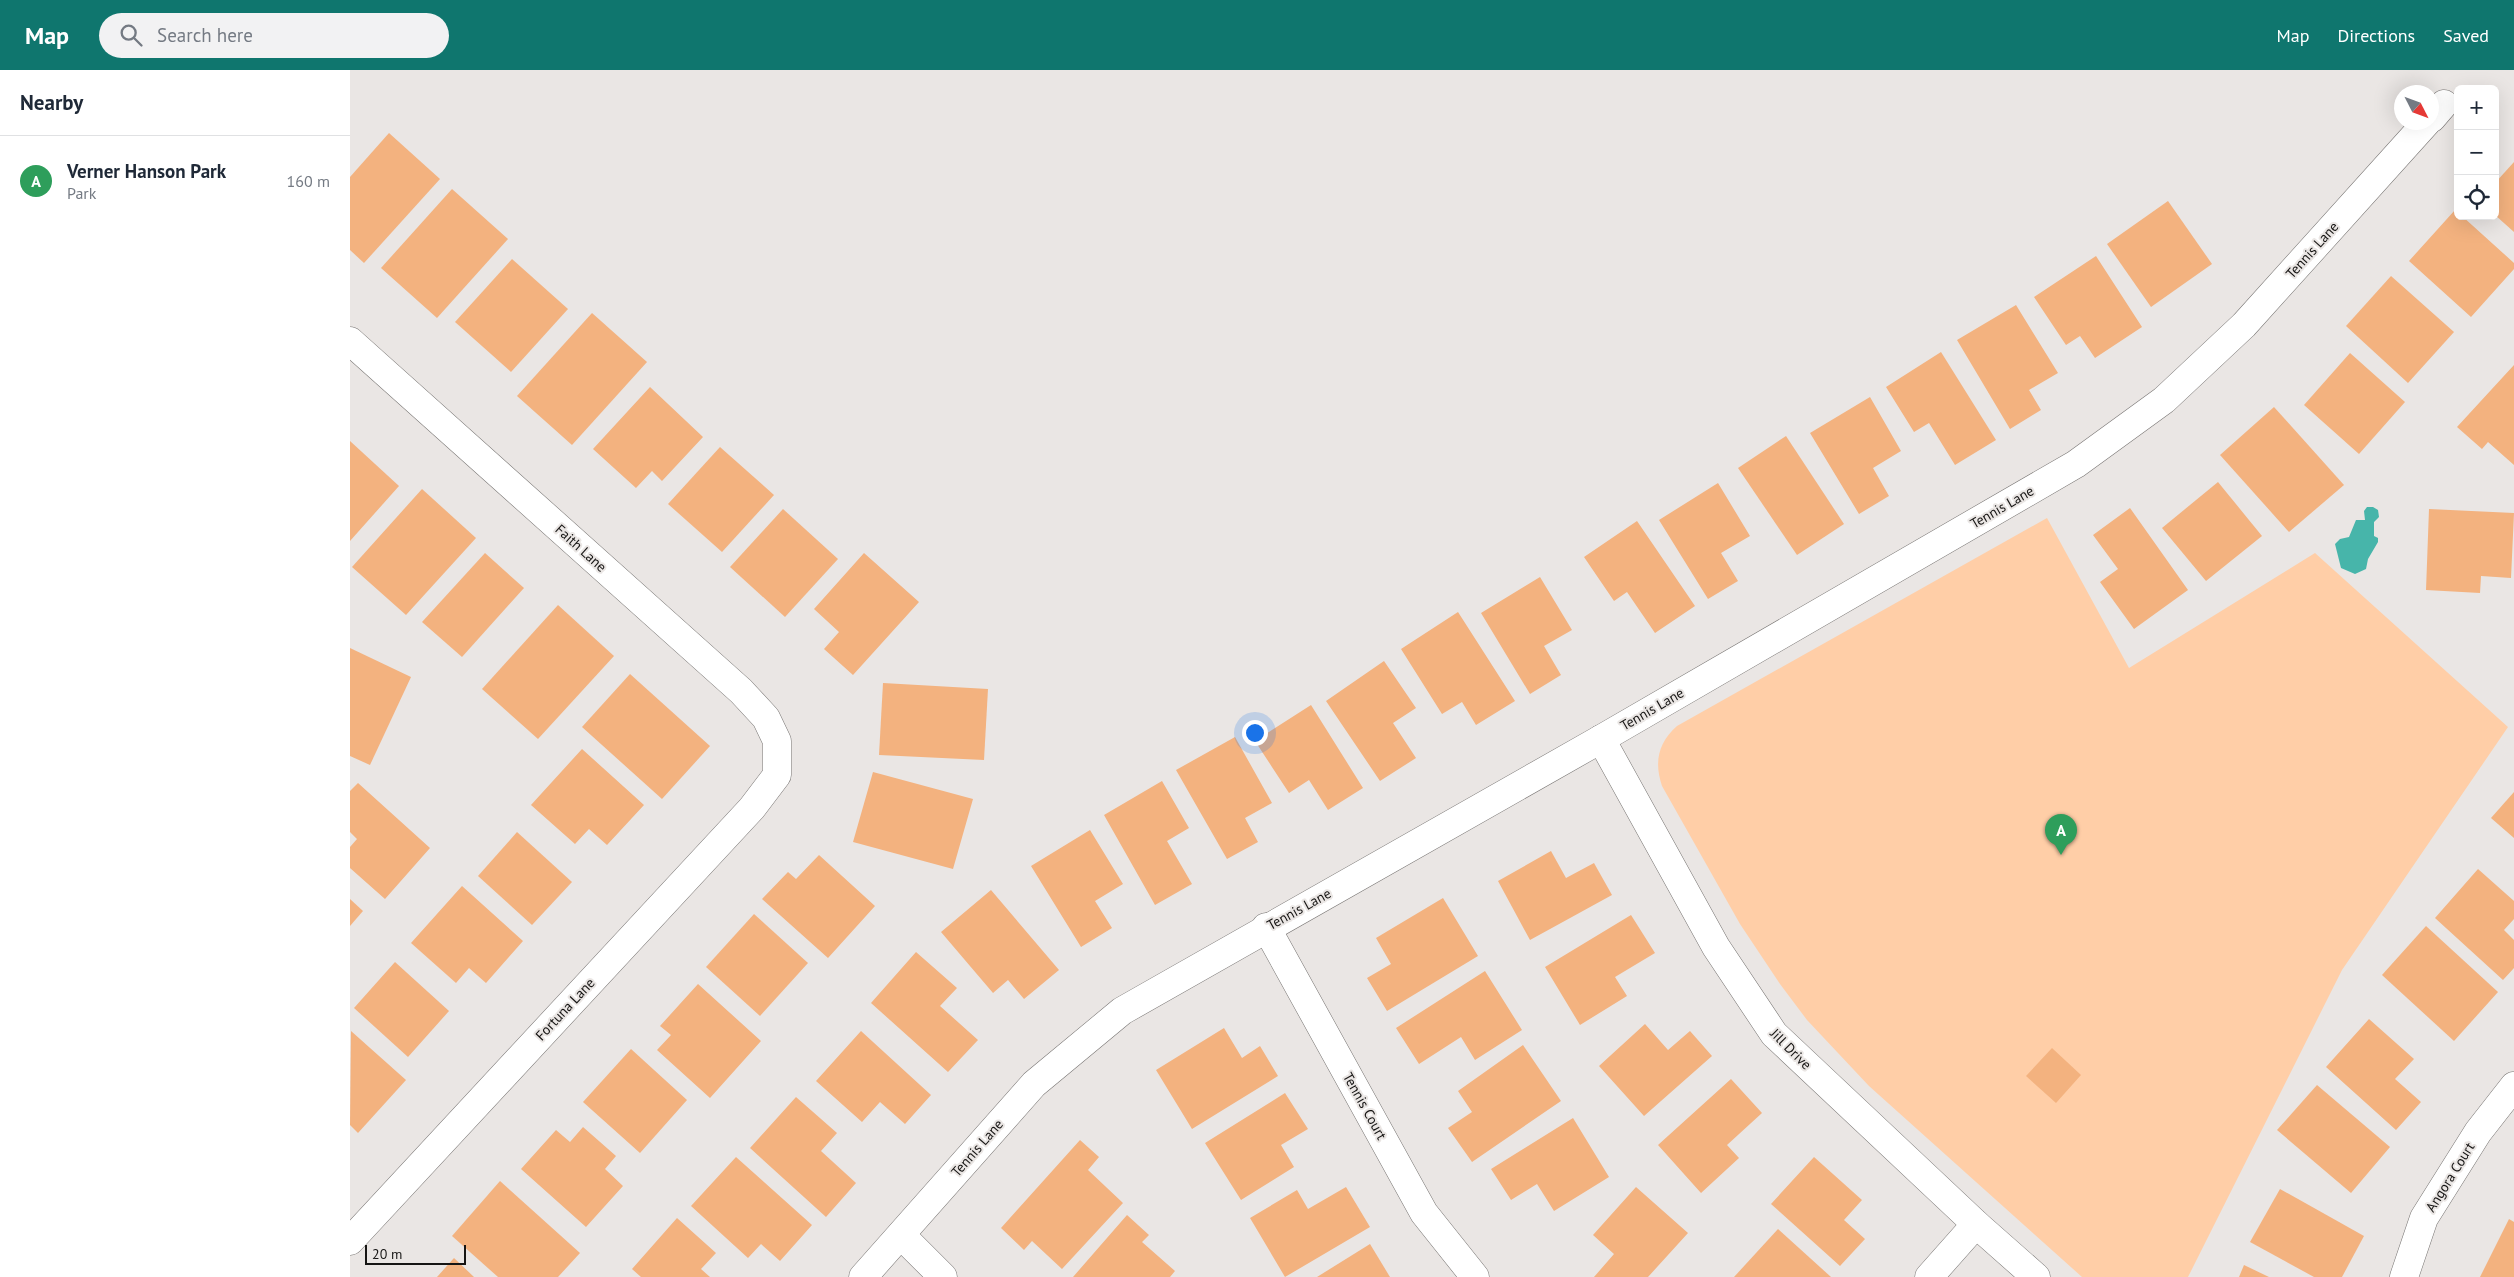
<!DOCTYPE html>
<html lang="en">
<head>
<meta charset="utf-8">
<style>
  body { margin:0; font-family:"PT Sans",sans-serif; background:#f2f2f3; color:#1f2937 }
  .controls { position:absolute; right:15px; top:15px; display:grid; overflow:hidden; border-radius:8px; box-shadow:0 5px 20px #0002 }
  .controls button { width:45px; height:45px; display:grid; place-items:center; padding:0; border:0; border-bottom:1px solid #e0e1e3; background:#fff; color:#1f2937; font:25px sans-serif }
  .compass { position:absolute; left:2044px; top:15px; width:45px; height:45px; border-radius:50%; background:#fff; box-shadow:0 5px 20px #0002; rotate:132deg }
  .scale { position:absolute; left:15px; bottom:12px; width:101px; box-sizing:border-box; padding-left:5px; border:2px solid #161514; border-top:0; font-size:14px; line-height:18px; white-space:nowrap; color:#161514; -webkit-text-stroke:4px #eae6e4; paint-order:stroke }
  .you { position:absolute; left:904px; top:662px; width:18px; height:18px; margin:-12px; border:4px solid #fff; border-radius:50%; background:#1a73e8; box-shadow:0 0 0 8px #1a73e833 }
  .badge { display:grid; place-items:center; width:32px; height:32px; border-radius:50%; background:#0f766e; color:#fff; font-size:16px; font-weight:700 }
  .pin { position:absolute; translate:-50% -41px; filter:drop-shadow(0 1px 2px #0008) }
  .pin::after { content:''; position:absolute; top:26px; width:18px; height:15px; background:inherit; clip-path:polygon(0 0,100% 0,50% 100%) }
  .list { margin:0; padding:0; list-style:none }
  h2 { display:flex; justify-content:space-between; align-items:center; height:65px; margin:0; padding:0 20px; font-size:21px }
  h2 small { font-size:16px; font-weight:400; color:#747a83 }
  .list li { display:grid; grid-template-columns:32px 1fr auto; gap:15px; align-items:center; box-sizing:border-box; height:90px; padding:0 20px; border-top:1px solid #e0e1e3 }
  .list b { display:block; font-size:19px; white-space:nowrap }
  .list p { margin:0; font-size:16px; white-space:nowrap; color:#747a83 }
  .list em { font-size:16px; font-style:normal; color:#747a83 }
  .icon { flex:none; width:28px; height:28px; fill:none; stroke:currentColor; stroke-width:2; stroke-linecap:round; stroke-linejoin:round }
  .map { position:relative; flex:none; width:2164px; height:1207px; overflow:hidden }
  header { display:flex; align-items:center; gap:30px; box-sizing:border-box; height:70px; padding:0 25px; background:#0f766e; color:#fff }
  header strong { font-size:24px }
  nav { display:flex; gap:28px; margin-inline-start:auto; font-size:18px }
  .search { width:350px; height:45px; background:#f2f2f3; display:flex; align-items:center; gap:12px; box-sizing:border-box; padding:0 18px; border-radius:28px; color:#747a83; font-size:19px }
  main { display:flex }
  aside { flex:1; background:#fff }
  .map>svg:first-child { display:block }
</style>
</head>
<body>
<header>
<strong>Map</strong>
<div class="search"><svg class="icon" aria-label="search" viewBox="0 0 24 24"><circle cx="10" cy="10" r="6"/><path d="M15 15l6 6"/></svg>Search here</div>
<nav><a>Map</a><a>Directions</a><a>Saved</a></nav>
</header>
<main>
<aside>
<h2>Nearby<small></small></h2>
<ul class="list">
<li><span class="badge" style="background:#2e9e5b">A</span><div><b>Verner Hanson Park</b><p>Park</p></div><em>160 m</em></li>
</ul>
</aside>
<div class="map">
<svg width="2164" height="1207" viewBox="0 0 2164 1207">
  <rect width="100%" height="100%" fill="#eae6e4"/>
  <path fill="#ffcea7" d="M1697,448L1779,598L1965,483L2158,657L1992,900L1838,1207H1732L1519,1016L1457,950L1430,914L1390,854L1312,716C1304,692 1308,673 1327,656Z"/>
  <path fill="#47b5aa" d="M2017,437H2023L2028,440L2029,447L2024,452V466L2028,468V472L2018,489L2016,499L2005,504L1991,498L1985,474L1990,469L1999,467L2006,450H2015L2014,441Z"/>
  <g fill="#f3b27f">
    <path d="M39,63L90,109L14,193L0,180V107Z"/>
    <path d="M2164,92V162L2145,145V113Z"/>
    <path d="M102,119L158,169L87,248L31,198Z"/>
    <path d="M1818,131L1862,194L1801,237L1757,174Z"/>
    <path d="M2105,140L2108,146H2112L2164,193V199L2121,247L2059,191Z"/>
    <path d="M1746,186L1792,257L1745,288L1730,266L1716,275L1684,227Z"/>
    <path d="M162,189L218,239L161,302L105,252Z"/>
    <path d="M2041,206L2104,262L2058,313L1996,256Z"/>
    <path d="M1666,235L1708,303L1679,320L1691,340L1660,359L1607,270Z"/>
    <path d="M242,243L297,292L222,375L167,326Z"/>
    <path d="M1591,282L1646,370L1605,395L1579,353L1564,362L1536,317Z"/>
    <path d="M2000,283L2055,332L2009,384L1954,335Z"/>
    <path d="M2164,295V395L2138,372L2132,379L2107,357Z"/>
    <path d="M300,317L353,367L312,411L302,401L286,418L243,379Z"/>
    <path d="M1520,327L1551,381L1523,398L1539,426L1509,444L1460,363Z"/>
    <path d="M1924,337L1994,415L1939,462L1870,385Z"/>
    <path d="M1436,366L1494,454L1447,485L1388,398Z"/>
    <path d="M0,371L49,416L0,471Z"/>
    <path d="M370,377L424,425L372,482L318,434Z"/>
    <path d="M1868,412L1912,466L1856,511L1812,458Z"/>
    <path d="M1368,413L1400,466L1371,483L1388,511L1358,529L1309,450Z"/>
    <path d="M72,419L126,468L56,545L2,497Z"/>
    <path d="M1780,438L1838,520L1784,559L1750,512L1768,499L1743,465Z"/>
    <path d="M433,439L488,489L435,547L380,497Z"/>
    <path d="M2079,439L2164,443L2161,508L2131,506L2130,523L2076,520Z"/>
    <path d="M1287,451L1345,536L1305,563L1277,522L1264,531L1234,487Z"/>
    <path d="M135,483L174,518L112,587L72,552Z"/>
    <path d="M514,483L569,532L503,605L474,579L489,562L464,539Z"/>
    <path d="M1190,507L1222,560L1194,576L1211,605L1180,624L1131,543Z"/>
    <path d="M208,535L264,586L188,669L132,619Z"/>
    <path d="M1108,542L1165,631L1126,655L1112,632L1092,644L1051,579Z"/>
    <path d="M0,578L61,607L20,695L0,686Z"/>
    <path d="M1034,591L1066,638L1043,653L1066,688L1030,711L976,631Z"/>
    <path d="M280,604L360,676L312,729L232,657Z"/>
    <path d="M533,613L638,619L634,690L529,685Z"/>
    <path d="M961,635L1013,718L978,740L959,710L939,723L905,671Z"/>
    <path d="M885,667L922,733L895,748L908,772L877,789L826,700Z"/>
    <path d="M232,679L294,735L257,775L239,759L225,774L181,735Z"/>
    <path d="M523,702L623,729L603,799L503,772Z"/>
    <path d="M812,711L839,758L817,771L842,814L805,835L754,745Z"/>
    <path d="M8,713L80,778L35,829L0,798V777L7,769L0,762V721Z"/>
    <path d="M2164,722V768L2141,748Z"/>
    <path d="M740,760L773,814L745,831L762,858L731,877L681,796Z"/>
    <path d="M167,762L222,812L182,855L128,806Z"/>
    <path d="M1201,781L1216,808L1244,793L1262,825L1180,870L1148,811Z"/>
    <path d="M469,785L525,836L478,888L412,829L438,802L446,809Z"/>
    <path d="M2128,799L2164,831V849L2154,860L2164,870V898L2153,910L2085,848Z"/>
    <path d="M112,816L173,871L136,913L119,898L106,913L61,873Z"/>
    <path d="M641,820L709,900L674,929L658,910L643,923L591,862Z"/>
    <path d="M1093,828L1128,886L1037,941L1017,908L1041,894L1026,868Z"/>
    <path d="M0,829L13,841L0,856Z"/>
    <path d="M404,844L458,893L410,946L356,897Z"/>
    <path d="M1281,845L1305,883L1265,907L1277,926L1230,955L1195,897Z"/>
    <path d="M2076,856L2148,922L2104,971L2032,905Z"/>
    <path d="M566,882L607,918L590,936L628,970L598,1002L521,933Z"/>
    <path d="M45,892L99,941L58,987L4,938Z"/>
    <path d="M1135,901L1172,960L1125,990L1111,967L1069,994L1046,958Z"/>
    <path d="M348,914L411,971L360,1028L307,980L321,965L310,956Z"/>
    <path d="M2019,949L2064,989L2045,1009L2071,1032L2046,1060L1976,997Z"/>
    <path d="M1295,954L1318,980L1340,961L1362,986L1294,1046L1249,996Z"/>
    <path d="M874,958L892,988L910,976L928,1006L842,1059L806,1000Z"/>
    <path d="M1,961L56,1010L8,1063L0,1055Z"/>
    <path d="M511,961L581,1025L555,1054L530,1032L512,1052L466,1011Z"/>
    <path d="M1173,975L1211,1031L1122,1092L1098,1058L1122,1042L1108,1021Z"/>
    <path d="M1702,978L1731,1005L1706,1033L1676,1006Z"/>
    <path d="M281,979L337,1030L290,1083L233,1032Z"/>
    <path d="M1381,1009L1412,1043L1377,1075L1389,1088L1351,1123L1308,1075Z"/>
    <path d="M1967,1015L2040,1077L2001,1123L1927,1060Z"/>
    <path d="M935,1023L958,1059L931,1075L944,1097L891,1130L855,1073Z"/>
    <path d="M446,1027L487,1063L471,1081L506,1113L476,1147L400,1078Z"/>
    <path d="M1223,1048L1259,1107L1204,1141L1187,1114L1161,1130L1141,1099Z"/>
    <path d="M233,1057L266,1086L255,1099L273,1116L236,1157L171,1099L206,1060L220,1072Z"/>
    <path d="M730,1070L749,1087L738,1100L773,1133L712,1199L682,1171L674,1180L651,1158Z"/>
    <path d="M386,1087L462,1155L430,1191L411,1174L398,1188L341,1136Z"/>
    <path d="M1464,1087L1512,1130L1494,1150L1515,1169L1490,1196L1421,1134Z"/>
    <path d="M150,1111L230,1183L208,1207H148L102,1166Z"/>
    <path d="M996,1117L1020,1157L935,1207L900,1148L947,1120L958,1139Z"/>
    <path d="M1286,1117L1338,1163L1298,1207H1244L1264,1184L1243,1165Z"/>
    <path d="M1930,1119L2014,1166L1992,1207H1964L1900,1172Z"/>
    <path d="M777,1145L799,1165L792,1172L825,1201L820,1207H723Z"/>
    <path d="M327,1148L366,1183L351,1199L360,1207H291L282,1199Z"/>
    <path d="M2159,1149L2164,1152V1207H2130Z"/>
    <path d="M1428,1159L1481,1207H1384Z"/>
    <path d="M1020,1174L1040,1207H967Z"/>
    <path d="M104,1188L124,1207H87Z"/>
    <path d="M1894,1195L1919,1207H1889Z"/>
  </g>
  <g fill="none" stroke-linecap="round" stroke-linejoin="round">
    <g stroke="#777472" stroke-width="29">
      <g id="street">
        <path d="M2082,48L2094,34"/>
        <path d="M0,271L391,621L416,648L427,671V705L402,738L0,1171"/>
        <path d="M1251,669L1366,877L1424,964L1626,1154L1686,1207"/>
        <path d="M916,857L1074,1143L1125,1207"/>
        <path d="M551,1165L593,1207"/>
        <path d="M513,1207L684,1014L772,941L1251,669L1726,394L1814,330L1894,255L2077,52"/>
        <path d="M1579,1207L1626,1154"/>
        <path d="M2054,1207L2074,1148L2128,1062L2164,1016"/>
      </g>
    </g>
    <use href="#street" stroke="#fff" stroke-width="28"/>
  </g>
  <g text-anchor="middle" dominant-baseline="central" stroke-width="4" stroke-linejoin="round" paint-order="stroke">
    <g font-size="14" fill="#161514" stroke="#eae6e4">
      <text transform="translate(1962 180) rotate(-48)">Tennis Lane</text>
      <text transform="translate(1652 437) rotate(-30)">Tennis Lane</text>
      <text transform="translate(231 478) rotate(42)">Faith Lane</text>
      <text transform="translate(1302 639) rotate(-30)">Tennis Lane</text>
      <text transform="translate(949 839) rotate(-29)">Tennis Lane</text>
      <text transform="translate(215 939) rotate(-47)">Fortuna Lane</text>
      <text transform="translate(1441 979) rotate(45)">Jill Drive</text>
      <text transform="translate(1015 1036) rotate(61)">Tennis Court</text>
      <text transform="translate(627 1078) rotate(-49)">Tennis Lane</text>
      <text transform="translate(2100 1107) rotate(-58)">Angora Court</text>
    </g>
  </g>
</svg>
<div class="controls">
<button>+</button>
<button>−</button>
<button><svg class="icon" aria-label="locate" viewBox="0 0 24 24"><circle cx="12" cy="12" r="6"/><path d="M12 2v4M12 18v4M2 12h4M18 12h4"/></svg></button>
</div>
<svg class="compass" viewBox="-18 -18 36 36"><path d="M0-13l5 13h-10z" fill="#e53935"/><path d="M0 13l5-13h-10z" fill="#747a83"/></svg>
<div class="scale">20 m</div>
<div class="you"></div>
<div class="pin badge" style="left:1711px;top:785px;background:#2e9e5b">A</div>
</div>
</main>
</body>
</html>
